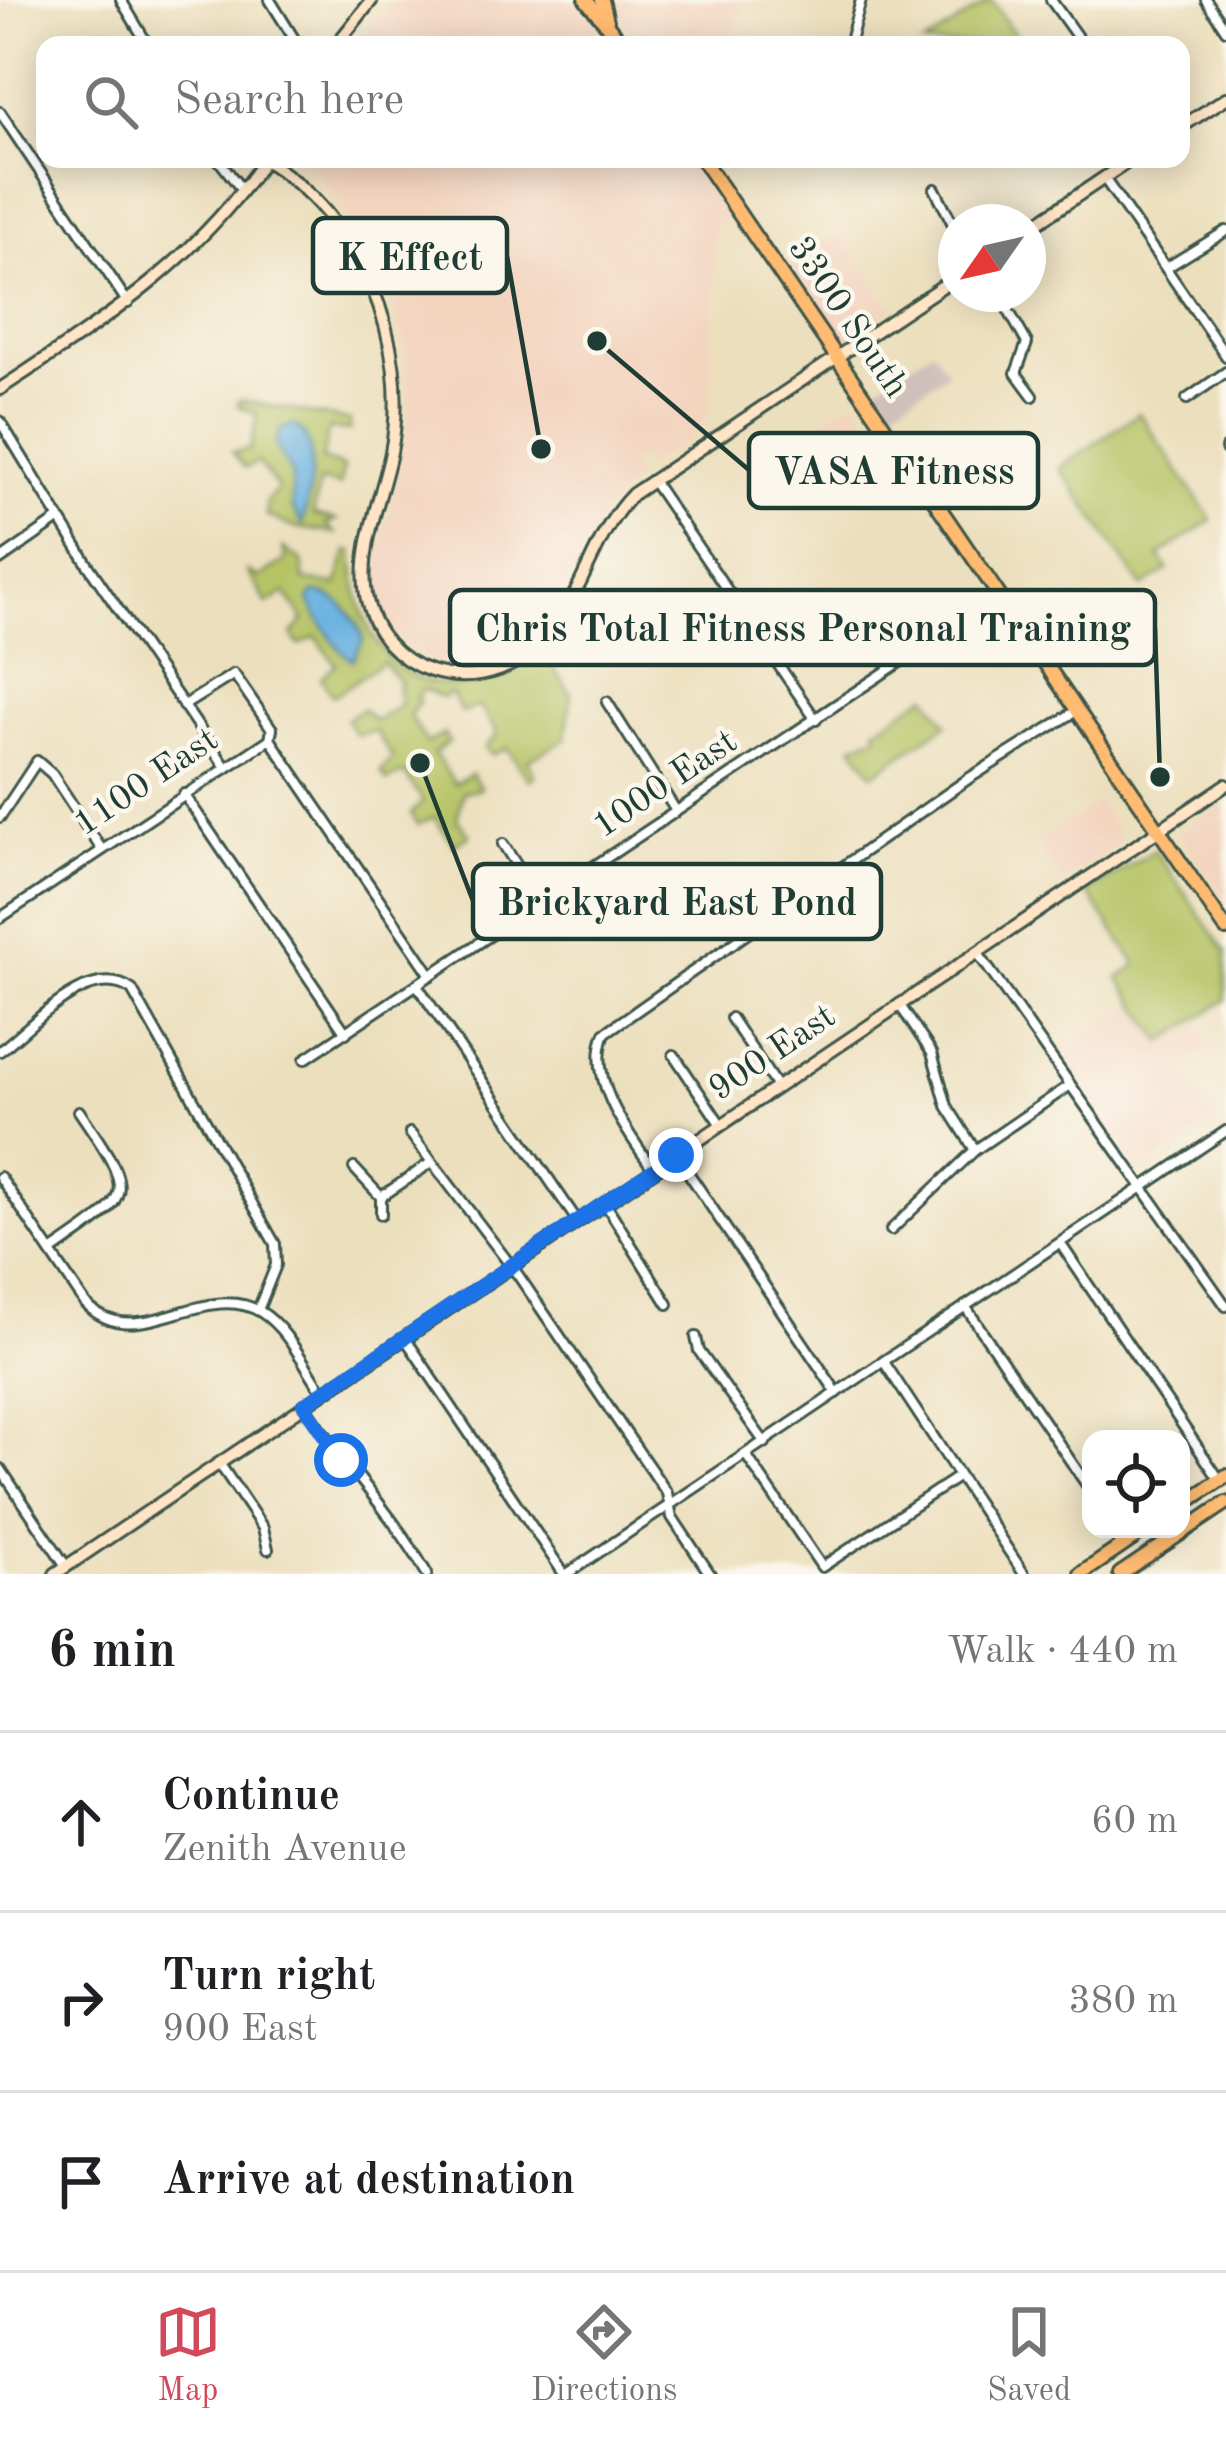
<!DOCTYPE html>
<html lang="en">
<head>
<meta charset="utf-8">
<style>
  body { margin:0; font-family:"Old Standard TT",serif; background:#f6f6f6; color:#202124 }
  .controls { position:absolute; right:36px; bottom:36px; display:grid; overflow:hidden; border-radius:24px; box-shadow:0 6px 30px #0003 }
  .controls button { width:108px; height:108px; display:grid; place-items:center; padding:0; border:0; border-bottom:3px solid #e0e0e0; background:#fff; color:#202124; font:60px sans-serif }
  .compass { position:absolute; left:938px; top:204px; width:108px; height:108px; border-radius:50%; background:#fff; box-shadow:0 6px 30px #0003; rotate:236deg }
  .stop { position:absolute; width:36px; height:36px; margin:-27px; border:9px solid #1a73e8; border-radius:50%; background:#fff }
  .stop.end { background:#1a73e8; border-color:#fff; box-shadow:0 3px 12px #0008 }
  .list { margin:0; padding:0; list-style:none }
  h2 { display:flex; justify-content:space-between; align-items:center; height:156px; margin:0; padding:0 48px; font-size:51px }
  h2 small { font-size:39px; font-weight:400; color:#757577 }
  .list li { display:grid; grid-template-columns:78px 1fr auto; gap:36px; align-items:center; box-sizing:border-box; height:180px; padding:0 48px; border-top:3px solid #e0e0e0 }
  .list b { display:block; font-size:45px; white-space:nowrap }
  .list p { margin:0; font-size:39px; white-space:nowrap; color:#757577 }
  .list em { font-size:39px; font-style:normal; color:#757577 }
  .icon { flex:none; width:66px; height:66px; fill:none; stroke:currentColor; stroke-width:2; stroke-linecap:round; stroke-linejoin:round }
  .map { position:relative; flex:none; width:1226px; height:1574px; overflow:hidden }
  .search { position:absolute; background:#fff; box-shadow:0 6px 30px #0003; left:36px; right:36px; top:36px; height:132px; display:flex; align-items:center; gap:30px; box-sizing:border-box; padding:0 42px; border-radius:24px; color:#757577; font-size:45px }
  .sheet { height:696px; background:#fff }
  nav { display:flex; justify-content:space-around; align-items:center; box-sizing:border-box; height:168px; border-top:3px solid #e0e0e0; background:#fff; font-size:33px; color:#757577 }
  nav a { display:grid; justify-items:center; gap:6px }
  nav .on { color:#d1495b }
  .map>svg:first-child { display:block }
</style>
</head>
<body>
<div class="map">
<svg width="1226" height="1574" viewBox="0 0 1226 1574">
  <rect width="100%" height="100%" fill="#fbf7ec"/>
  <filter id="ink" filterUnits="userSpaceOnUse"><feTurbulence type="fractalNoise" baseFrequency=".00833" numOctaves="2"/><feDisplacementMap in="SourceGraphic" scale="24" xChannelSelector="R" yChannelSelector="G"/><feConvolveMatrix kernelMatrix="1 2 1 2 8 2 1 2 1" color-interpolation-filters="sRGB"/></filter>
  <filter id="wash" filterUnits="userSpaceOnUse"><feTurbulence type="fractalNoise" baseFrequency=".004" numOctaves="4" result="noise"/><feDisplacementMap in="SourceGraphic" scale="48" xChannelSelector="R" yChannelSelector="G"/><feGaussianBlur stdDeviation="2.7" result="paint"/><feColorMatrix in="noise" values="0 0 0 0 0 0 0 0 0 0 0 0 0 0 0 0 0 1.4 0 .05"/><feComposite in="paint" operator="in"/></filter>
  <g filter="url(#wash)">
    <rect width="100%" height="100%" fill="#ecdfbd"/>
    <g fill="#f3d4bf">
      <path d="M394,0H580L610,45H353Z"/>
      <path d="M607,0H740L737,45H639Z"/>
      <path d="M292,159H688L727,216L715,225L711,408L693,435L647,466L637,457L630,464L637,477L604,513L562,605L519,649L497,661L469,668L443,666L405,646L386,622L377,572L410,413L402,333L374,266L336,200L315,171Z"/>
      <path d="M840,234L892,310L847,340L838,338L790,268Z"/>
      <path d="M855,399L888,449L803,509L788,487L841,451L822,422Z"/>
      <path d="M1098,802L1123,841L1062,881L1036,843Z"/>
      <path d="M1226,802V903L1179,833Z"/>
      <path d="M1135,1000L1163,1042L1195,1021L1212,1046L1182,1067L1218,1120L1138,1175L1056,1053Z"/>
    </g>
    <path fill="#cfc0bb" d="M933,349L948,372L893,409L878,386Z"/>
    <g fill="#b6c365" stroke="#6a804c" stroke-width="3">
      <path d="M991,0L1022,45H924Z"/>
      <path d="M239,400L350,421L349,431L329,428L322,460L343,467L340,486L320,481L313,515L336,520L326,524L335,533L292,527L266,515L267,501L278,489L258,462L245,468L232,452L250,449L257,414L238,406Z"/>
      <path d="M1139,413L1212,520L1159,556L1168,570L1142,587L1060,468Z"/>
      <path d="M283,548L302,561L304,580L337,585L347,551L353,552C356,627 388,696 476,684C503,680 521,660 545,655L571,694L566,739L528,760L535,776L529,780L507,748L491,755L485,747L498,734L479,706L462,713L451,693L442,698L424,689L416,696L420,702L409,715L427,743L444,734L449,742L434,753L455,784L471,774L481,788L463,792L457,820L470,835L454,845L434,817L418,825L411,814L423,801L404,773L387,781L381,772L393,758L375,731L356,735L346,719L362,709L375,721L401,705L397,687L401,684L383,662L333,696L321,678L336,664L316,637L299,645L292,634L304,620L285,593L267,604L248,572L259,578L286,560Z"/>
      <path d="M927,695L947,724L873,774L853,745L878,735L876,729Z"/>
      <path d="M1155,850L1226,952V1000L1163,1042L1119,978L1137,965L1087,892Z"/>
    </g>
    <g fill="#6ab2e1" stroke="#44788a" stroke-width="3">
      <path d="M292,425C322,434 310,500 302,524L292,508V475L275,444L280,430Z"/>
      <path d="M313,593C337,592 358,618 363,640L353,660C338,653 317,618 309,600Z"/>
    </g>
  </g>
  <g filter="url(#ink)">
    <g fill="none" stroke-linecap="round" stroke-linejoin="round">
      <g stroke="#3e5549" stroke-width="14">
        <g id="street">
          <path d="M121,0L148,45"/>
          <path d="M270,0L298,45"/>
          <path d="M1051,0L1083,45"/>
          <path d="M1206,0L1226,30"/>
          <path d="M849,45L861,0"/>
          <path d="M0,112L128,303"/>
          <path d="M218,159L242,190"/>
          <path d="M1104,178L1226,356"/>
          <path d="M935,189L956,230"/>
          <path d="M1166,268L1226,231"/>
          <path d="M999,294L1027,343L1016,373L1033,396"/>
          <path d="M1187,399L1226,372"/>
          <path d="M0,421L88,565L225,766"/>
          <path d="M1226,448V449"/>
          <path d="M652,480L816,720"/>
          <path d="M0,560L59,519"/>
          <path d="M648,652L730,595"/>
          <path d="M607,702L676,811"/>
          <path d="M183,706L234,674L272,729L270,739"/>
          <path d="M270,739L431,975"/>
          <path d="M184,794L346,1033"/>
          <path d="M0,817L37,761L52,774L102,850"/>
          <path d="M503,844L540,902"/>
          <path d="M0,918L270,739"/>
          <path d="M977,952L1226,1306"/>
          <path d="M417,985L578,1222"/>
          <path d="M899,1004L932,1053L947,1106L975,1150"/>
          <path d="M731,1018L777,1087"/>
          <path d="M0,1051C33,1026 89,960 132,990L275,1244L276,1265L258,1310"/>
          <path d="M674,1055L721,1125"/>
          <path d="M305,1059L999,596"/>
          <path d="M410,1133L518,1275L667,1493L672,1517L710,1574"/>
          <path d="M677,1156L837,1393"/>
          <path d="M354,1168L381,1197V1214"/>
          <path d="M654,1170C629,1135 586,1079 605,1033L968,779L1076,711"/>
          <path d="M0,1177L85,1303C135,1357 204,1278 261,1312C288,1329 305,1367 323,1392"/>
          <path d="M381,1197L429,1164"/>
          <path d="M605,1203L668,1304"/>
          <path d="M891,1230L975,1150L1069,1086"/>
          <path d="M1060,1243L1219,1479"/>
          <path d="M51,1252C135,1195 137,1196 79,1111"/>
          <path d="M965,1306L1091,1491"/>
          <path d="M696,1337L699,1351L765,1443"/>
          <path d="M405,1338L564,1574"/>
          <path d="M884,1362L1024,1574"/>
          <path d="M305,1406C344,1464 392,1512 427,1574"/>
          <path d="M746,1455L822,1567L959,1476"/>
          <path d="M219,1463L263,1528L268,1549"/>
          <path d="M0,1468L66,1566"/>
          <path d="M1117,1529L1126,1543"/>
          <path d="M567,1574L1226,1131"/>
        </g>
      </g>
      <g stroke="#3e5549" stroke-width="16">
        <g id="secondary">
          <path d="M336,45L372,0"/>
          <path d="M1181,127L1226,98"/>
          <path d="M264,160C360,216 412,342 391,452C382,498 358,547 366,595C380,673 470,700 529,653C583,611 587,540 633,494L956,277"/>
          <path d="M1028,229L1132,159"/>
          <path d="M0,389C101,322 196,262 265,159"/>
          <path d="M55,1574L1226,785"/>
        </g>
      </g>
      <g stroke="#3e5549" stroke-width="18">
        <g id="primary">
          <path d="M586,0L624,45"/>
          <path d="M602,0L607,21"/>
          <path d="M702,159L1226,929"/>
          <path d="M1181,1506L1226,1476"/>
          <path d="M1081,1574L1147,1529"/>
          <path d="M1120,1574L1226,1503"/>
        </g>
      </g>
      <use href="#street" stroke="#fff" stroke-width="8"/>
      <use href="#secondary" stroke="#ffe4c6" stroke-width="10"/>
      <use href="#primary" stroke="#febb71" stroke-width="12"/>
    </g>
  </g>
  <g fill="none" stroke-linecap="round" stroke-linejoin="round" filter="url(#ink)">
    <path stroke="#1a73e8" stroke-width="15" d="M341,1460L304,1405L676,1155"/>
  </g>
  <g text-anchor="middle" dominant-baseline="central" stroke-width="9" stroke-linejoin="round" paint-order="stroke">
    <g font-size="36" fill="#1f3d34" stroke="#fbf7ec">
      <text transform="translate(847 318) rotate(56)">3300 South</text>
      <text transform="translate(147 783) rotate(-34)">1100 East</text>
      <text transform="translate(666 785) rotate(-34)">1000 East</text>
      <text transform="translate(773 1054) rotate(-34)">900 East</text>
    </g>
  </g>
  <path fill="none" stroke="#1f3d34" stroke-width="4.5" d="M541 449L507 256M597 341L749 470M1160 777L1155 628M420 763L473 901"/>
  <g fill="#1f3d34" stroke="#fbf7ec" stroke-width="4.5">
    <circle cx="541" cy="449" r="12"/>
    <circle cx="597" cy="341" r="12"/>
    <circle cx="1160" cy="777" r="12"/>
    <circle cx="420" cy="763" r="12"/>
  </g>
  <g fill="#fbf7ec" stroke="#1f3d34" stroke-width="4.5">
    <rect x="313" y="218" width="194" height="75" rx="12"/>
    <rect x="749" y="433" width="289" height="75" rx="12"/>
    <rect x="450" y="590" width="705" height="75" rx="12"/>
    <rect x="473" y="864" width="408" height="75" rx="12"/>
  </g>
  <g font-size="39" text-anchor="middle" font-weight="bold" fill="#1f3d34">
    <text x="410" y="270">K Effect</text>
    <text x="894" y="484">VASA Fitness</text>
    <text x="803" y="641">Chris Total Fitness Personal Training</text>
    <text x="677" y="915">Brickyard East Pond</text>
  </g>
</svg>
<div class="controls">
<button><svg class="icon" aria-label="locate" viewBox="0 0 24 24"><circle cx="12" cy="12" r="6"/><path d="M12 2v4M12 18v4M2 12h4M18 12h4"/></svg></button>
</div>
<svg class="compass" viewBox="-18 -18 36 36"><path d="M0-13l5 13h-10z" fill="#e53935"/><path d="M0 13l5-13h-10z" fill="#757577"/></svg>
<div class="stop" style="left:341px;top:1460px"></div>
<div class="stop end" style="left:676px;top:1155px"></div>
<div class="search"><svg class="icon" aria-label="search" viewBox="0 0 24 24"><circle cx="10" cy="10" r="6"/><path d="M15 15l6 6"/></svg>Search here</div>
</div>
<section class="sheet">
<h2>6 min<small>Walk · 440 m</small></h2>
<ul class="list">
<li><svg class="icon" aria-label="ahead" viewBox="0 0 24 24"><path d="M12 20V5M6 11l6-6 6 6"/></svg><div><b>Continue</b><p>Zenith Avenue</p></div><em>60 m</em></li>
<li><svg class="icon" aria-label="right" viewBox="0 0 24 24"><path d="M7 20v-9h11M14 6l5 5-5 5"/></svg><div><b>Turn right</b><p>900 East</p></div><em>380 m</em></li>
<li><svg class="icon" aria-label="arrive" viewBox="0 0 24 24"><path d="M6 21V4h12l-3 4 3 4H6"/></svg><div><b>Arrive at destination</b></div></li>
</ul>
</section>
<nav>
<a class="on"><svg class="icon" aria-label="map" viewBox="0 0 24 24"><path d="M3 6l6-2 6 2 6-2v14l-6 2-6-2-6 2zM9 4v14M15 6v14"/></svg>Map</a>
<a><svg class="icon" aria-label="directions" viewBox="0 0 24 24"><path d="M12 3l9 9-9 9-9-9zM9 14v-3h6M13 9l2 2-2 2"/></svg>Directions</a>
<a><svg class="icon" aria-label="saved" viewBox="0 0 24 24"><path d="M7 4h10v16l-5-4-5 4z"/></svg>Saved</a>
</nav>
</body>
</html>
